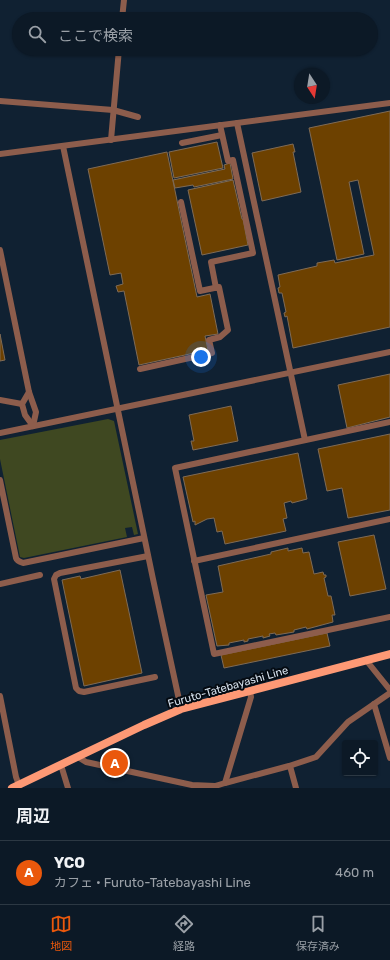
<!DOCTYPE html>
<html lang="ja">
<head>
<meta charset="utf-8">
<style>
  body { margin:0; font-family:Rubik,"Noto Sans JP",sans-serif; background:#1a2632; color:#f1f3f6 }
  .controls { position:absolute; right:12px; bottom:12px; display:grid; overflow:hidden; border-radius:4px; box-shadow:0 1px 3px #0004 }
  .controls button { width:36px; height:36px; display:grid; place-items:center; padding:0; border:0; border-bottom:1px solid #2c3843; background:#0c1926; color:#f1f3f6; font:20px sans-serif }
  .compass { position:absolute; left:294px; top:68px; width:36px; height:36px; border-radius:50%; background:#0c1926; box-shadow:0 1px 3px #0004; rotate:168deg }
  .you { position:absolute; left:201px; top:357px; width:14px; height:14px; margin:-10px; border:3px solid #fff; border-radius:50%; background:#1a73e8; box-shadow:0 0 0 6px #1a73e833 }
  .badge { display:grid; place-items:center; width:26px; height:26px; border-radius:50%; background:#ea580c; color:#fff; font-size:13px; font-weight:700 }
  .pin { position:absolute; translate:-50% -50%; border:2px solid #fff; box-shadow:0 1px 4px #0006 }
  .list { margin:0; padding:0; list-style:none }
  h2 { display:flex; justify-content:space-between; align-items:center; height:52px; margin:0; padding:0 16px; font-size:17px }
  h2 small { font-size:13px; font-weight:400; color:#9aa0a7 }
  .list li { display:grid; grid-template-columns:26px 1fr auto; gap:12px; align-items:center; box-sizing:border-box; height:64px; padding:0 16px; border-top:1px solid #2c3843 }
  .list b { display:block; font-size:15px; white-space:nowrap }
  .list p { margin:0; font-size:13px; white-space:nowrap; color:#9aa0a7 }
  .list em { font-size:13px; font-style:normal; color:#9aa0a7 }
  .icon { flex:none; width:22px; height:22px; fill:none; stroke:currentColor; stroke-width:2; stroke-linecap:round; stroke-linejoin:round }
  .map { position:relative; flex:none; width:390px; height:788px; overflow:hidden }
  .search { position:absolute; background:#0c1926; box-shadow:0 1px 3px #0004; left:12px; right:12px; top:12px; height:44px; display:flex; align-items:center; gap:10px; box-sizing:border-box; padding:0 14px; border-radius:22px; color:#9aa0a7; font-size:15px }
  .sheet { height:116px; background:#0c1926 }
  nav { display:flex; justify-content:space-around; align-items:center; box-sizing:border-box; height:56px; border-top:1px solid #2c3843; background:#0c1926; font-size:11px; color:#9aa0a7 }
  nav a { display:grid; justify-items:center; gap:2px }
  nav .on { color:#ea580c }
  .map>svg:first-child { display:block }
</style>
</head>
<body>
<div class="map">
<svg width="390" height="788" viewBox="0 0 390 788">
  <rect width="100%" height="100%" fill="#102132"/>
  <path fill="#3f4821" d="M108,419L114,421L138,534L134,535L132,527L125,528L127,537L24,558L20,557L0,459V440Z"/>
  <g fill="#6d4100" stroke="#7f6b56">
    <path d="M390,111V327L293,348L287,316L285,317L284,313L286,312L282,293H279L278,288L280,287L278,275L317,266V263L334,260L335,263L374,255L358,180L349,182L364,254L337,260L309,128Z"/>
    <path d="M217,142L223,168L174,178L169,152Z"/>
    <path d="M293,144L295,152H293L301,192L262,201L252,153Z"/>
    <path d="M167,152L197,297L210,294L218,334L205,336L208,350L139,365L124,291L118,292L116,286L123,284L121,273L110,275L88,169Z"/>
    <path d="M230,163L233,179L194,187L193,185L175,188L173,180L225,169L224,165Z"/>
    <path d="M233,180L242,219H243L248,245L202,255L188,190Z"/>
    <path d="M0,334L5,360L0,361Z"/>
    <path d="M390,374V417L347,428L338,385Z"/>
    <path d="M231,406L238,441L193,450L191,441H194L189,415Z"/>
    <path d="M390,434V510L348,518L342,488L327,491L318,449Z"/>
    <path d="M298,453L307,499L292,503L291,501L284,503L287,518L283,519L286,531L225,544L222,531L217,532L214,518L207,519L195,525V521L193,522L183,477Z"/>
    <path d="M374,535L386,589L350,596L338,542Z"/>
    <path d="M288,548V551L302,548L303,553L309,552L314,574L323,572L324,575H326V577L324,578L328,596H331L335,615H332L333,622L307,629L306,627L294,630V632L276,635L275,633L269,634L270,636L263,638V636L248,639V641L244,642V640L229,643V645L217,646L206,595L223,592L218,566L271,554V552Z"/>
    <path d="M120,570L142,673L84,686L62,580L80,576L81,579Z"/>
    <path d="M327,633L330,646L224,668L221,655Z"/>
  </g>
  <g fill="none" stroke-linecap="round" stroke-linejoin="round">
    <g stroke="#8d5d4c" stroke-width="6">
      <path d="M122,19L124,0"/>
      <path d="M0,101L113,110L138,117"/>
      <path d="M237,123L305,440"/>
      <path d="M111,140L119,49"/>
      <path d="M182,143L222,135"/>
      <path d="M63,146L153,579L181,709"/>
      <path d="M0,154L390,103"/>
      <path d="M0,250L29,392L36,412L33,426"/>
      <path d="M216,288L211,262L253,253L233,160L228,161L220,125"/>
      <path d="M140,369L212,353L209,340L220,337L228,330L219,287L200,291L181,202"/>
      <path d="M29,392L22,404L25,415L33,426"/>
      <path d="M0,400L22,404"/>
      <path d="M390,422L175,468L214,654L390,617"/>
      <path d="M0,433L390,352"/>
      <path d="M0,480L16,558C17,561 20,562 23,563L144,538"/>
      <path d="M148,556L60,573L56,575L54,579L76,688L79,691L84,692L155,677"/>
      <path d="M194,561L390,519"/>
      <path d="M0,584L40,575"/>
      <path d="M366,660L390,690"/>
      <path d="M0,696L16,777L19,785"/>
      <path d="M374,704L390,758"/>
      <path d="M78,757L86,762L192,785L215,786L225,783L251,697L250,691"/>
      <path d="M61,765L68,788"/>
      <path d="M290,766L296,788"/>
      <path d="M225,783L289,766L316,757L348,722L390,693"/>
    </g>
    <path stroke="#fd9975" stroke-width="8" d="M12,788L144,725L181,709L390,654"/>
  </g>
  <g text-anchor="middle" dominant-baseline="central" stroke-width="4" stroke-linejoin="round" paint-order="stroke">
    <g font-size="11" fill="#d8e3ef" stroke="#040a11">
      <text transform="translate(228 687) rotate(-16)">Furuto-Tatebayashi Line</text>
    </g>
  </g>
</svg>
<div class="controls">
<button><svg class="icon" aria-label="locate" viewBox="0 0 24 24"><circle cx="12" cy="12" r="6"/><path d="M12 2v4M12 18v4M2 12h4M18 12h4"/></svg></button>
</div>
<svg class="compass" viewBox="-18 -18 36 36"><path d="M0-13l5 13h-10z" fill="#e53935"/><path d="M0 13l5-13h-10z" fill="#9aa0a7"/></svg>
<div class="you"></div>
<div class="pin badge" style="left:115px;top:763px">A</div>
<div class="search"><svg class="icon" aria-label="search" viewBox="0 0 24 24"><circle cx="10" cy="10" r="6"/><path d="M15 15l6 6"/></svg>ここで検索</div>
</div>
<section class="sheet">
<h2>周辺<small></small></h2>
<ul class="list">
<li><span class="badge">A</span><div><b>YCO</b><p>カフェ · Furuto-Tatebayashi Line</p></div><em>460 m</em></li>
</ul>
</section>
<nav>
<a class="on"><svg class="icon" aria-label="map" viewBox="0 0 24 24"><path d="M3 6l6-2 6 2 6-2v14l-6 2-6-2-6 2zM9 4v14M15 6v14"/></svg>地図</a>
<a><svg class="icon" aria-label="directions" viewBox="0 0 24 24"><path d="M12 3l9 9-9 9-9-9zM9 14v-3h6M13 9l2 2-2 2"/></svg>経路</a>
<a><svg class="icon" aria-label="saved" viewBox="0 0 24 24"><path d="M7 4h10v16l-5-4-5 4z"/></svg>保存済み</a>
</nav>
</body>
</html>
